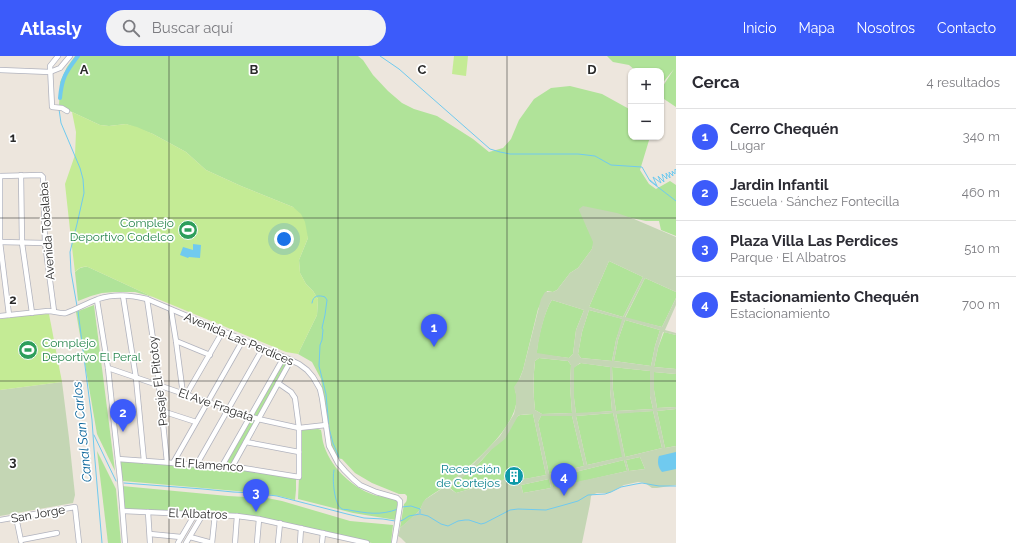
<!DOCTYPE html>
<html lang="es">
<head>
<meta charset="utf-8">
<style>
  body { margin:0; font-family:Raleway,sans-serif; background:#f2f2f3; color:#2b2b33 }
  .controls { position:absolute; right:12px; top:12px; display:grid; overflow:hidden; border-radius:8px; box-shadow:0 1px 3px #0004 }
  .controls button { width:36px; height:36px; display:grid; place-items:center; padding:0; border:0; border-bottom:1px solid #e1e1e2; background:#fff; color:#2b2b33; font:20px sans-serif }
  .you { position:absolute; left:284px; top:183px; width:14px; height:14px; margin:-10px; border:3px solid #fff; border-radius:50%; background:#1a73e8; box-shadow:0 0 0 6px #1a73e833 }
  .badge { display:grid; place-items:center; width:26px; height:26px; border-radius:50%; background:#3c5bfa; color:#fff; font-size:13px; font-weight:700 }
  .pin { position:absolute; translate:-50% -33px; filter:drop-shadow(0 1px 2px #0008) }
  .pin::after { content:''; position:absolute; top:21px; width:14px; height:12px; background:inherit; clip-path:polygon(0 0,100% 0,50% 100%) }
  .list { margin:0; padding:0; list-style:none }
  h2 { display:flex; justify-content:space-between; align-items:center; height:52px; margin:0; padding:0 16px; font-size:17px }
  h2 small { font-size:13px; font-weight:400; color:#7c7c81 }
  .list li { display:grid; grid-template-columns:26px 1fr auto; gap:12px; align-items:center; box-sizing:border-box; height:56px; padding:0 16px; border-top:1px solid #e1e1e2 }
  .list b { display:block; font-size:15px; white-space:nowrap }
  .list p { margin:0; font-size:13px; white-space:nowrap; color:#7c7c81 }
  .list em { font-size:13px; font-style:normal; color:#7c7c81 }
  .icon { flex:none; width:22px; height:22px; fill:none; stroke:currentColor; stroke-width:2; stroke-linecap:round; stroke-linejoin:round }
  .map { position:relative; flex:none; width:676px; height:487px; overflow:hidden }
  header { display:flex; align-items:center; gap:24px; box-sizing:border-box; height:56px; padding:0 20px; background:#3c5bfa; color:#fff }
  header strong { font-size:19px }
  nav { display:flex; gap:22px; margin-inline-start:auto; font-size:14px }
  .search { width:280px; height:36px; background:#f2f2f3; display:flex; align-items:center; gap:10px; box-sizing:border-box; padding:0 14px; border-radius:22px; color:#7c7c81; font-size:15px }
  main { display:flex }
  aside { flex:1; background:#fff }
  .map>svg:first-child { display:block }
</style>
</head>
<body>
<header>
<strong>Atlasly</strong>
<div class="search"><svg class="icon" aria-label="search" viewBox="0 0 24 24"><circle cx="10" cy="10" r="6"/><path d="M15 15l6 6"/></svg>Buscar aquí</div>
<nav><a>Inicio</a><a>Mapa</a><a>Nosotros</a><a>Contacto</a></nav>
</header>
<main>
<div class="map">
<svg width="676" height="487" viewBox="0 0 676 487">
  <rect width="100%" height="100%" fill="#ede6dd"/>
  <g fill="#b0e399">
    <path d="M75,0H358L363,4L373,19L388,35L402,47L414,53L437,60L473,83L489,96L503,92L511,83L519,64L534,43L551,32L570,30L602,38L631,54V81H650L640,114L649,128L656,133L670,125L676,129V180L661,174L659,165H646L622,160L586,169L594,186L592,193L578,212L570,217L557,234L553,236L547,235L538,253L523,314L515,334C527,366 466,414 444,431C438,435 431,439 426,443C422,447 422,452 418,456C412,462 406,467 400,472L404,448C407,446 407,443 407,440L405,438H399L372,427L355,417L342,403L335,402L330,389L321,323L312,306L298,298L317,259L318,243L313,235L306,228L300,217L299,204L308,182L293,151L241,130L206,114L186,96L153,78L126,68L109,70L100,69L72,56L59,51L60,26L67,11Z"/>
    <path d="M607,0H676V51L661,41V33L674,13L661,29V15H636L629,9L613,6Z"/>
    <path d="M609,205L643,221L623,261L589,251Z"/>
    <path d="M84,211H88L153,241L135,236H115L102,237L91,240L78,245L75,216L80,212Z"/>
    <path d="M645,222L676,236V242L662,271L625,262Z"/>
    <path d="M552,244L584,254L576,274L573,298L569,302L537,298C537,285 545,253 552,244Z"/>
    <path d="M94,249L115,415L97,378L76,256Z"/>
    <path d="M589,254L623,263L616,284L612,305L581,302L578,298L582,276Z"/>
    <path d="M625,264L660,274L655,290L651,310L614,305L618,284Z"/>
    <path d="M664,276L676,279V313L654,311L658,292Z"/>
    <path d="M539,302L568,305L571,309L570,330L572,357L542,358L535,354C533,337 533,322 535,305Z"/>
    <path d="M282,306L288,309L231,410H224Z"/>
    <path d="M581,307L610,311V333L612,355L576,358L574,342V311Z"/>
    <path d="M612,311L650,315V340L653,353L616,355L613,334Z"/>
    <path d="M654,316L676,318V351L657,352L654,334Z"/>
    <path d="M676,353V390L665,392L657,355Z"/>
    <path d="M653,355L662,392L625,401L616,357Z"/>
    <path d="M613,357L623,401L587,409L576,360Z"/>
    <path d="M533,358L546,419L525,423L523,422L522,418L506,420V423L456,437L449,431C459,422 472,414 482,404C495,390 505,374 518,360L520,359Z"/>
    <path d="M541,360H572L584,410L549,418L538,366Z"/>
    <path d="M318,373L321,374C322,378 322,382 323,386C329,410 351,431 374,439C382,441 391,441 398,445L399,448L396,464L353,457L298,443L299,421V377L302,374Z"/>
    <path d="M97,395L116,433L121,487H108Z"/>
    <path d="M640,401L645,413L629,415L626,404Z"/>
    <path d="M624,404L627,415L553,432L551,422Z"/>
    <path d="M119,405L228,412L296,422V434L295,444L279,440L260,437L123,425L121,424Z"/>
    <path d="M549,423L551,432L523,437L521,429Z"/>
    <path d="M122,430L228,440L267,442L282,445L350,465L393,469L391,487H372L265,462L124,454Z"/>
  </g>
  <g fill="#c4d6b4" fill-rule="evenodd">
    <path d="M583,150L617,157L634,163L676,181V236L645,222L625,261L662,271L676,242V249L665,274L676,277V279L663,276L658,292L654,311L676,313V318L654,316V334L657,352L676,351V353L657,355L665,392L676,390V429L657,432H652L645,427L638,426L624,429L609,437H597L592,439L591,440L590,448L582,487H406L401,482L398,480L400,472L420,454L423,446L426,443L443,432L474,407L500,380L514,358L516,349V339L514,331L520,322L523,314L541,243L545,236H553L557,234L570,217L578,212L592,193L593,186L579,154V153ZM609,205L643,221L623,261L589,251ZM552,244L584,254L576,274L573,298L569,302L537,297C538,285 545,253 552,244ZM589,254L622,263L616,284L612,305L581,302L578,298L582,276ZM625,264L660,274L655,290L651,310L614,305L618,284ZM539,302L568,305L571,309L570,330L572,357L542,358L535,354C533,337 533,322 535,305ZM580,307L610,311V333L612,355L576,357L574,342V312ZM612,311L650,315V340L653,353L616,355L613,334ZM653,355L662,392L625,401L616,358ZM613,357L622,401L587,409L576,360ZM528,358H533L546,419L524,423C523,420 522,416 519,414C511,408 506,416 506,423L456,437L449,432L472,414L491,394L505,383L518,360L520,359ZM541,360H572L584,410L549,418L538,366ZM640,401L645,413L629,415L626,404ZM624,404L627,415L553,431L551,422ZM549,423L551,432L523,437L521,429Z"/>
    <path d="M62,326L69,382L75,439L73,447L0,460V334Z"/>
  </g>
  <g fill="#c4eb95">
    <path d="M454,0H468L466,20L452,18Z"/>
    <path d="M72,56L100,69L109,70L126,68L137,71L153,78L186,96L206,114L241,130L293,151L301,158L305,166L308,182L299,204L300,217L306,228L313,235L318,243L317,259L298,298L286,296L153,241L88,211C83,210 79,211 75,216L71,183L65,128L75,99L76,76Z"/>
    <path d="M49,258L62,326L0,334V263L30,259Z"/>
  </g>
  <g fill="#70caef">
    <path d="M193,188L201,189L200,202L189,201L188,202L180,199L183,191L193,194Z"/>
    <path d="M676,396V413L662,416C658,412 657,405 659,400Z"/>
  </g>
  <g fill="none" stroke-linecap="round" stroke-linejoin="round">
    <g stroke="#70caef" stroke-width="1">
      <path d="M380,0L399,13L490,93L500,96L510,98H578L595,100L611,109L642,111L650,125L676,145"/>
      <path d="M59,53L61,67L80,112L83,123L84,137L77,168L70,196L71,216L77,250"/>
      <path d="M650,124L657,130L653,121L661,127L658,120L664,126L662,118L667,123L666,117L670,122L669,116L673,120L672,115L675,118V113L676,114"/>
      <path d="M312,247C313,239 319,239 325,241L327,244L325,259L322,272L323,274L322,284L320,289L319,310L326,338L329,372L333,387L339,401"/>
      <path d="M78,255L92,364L94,393L102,487"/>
      <path d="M94,379L116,425"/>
      <path d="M334,414C332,422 334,449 342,453C344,454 346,453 349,454C366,457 380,460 398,453"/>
      <path d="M124,427L203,433L233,436L253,437L277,440L347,458L364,462L383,463L395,465"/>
      <path d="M402,451L411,450L420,453V457"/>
      <path d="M400,465L403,464L409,460L420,458L428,460L441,468L448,470L458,465L465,464H469L481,468L485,467L510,454L518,453L546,454L564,449L578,445L588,439L605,438L611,436L621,431L636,428L642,427L659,430H676"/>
    </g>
    <path stroke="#70caef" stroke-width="4" d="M60,42C62,21 66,16 78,0"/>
    <g stroke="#b1b3be" stroke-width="6">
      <g id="minor">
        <path d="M58,0L50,10L52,51L62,52L67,55"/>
        <path d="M0,14L50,16L60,12L70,0"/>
        <path d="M21,119L22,187L32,257"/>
        <path d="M0,120L41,119L43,121L45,187L54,255"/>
        <path d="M0,120V186L9,259"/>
        <path d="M0,186L45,187"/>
        <path d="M123,240L136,322L144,405"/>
        <path d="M147,243L157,310L167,406"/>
        <path d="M97,244L108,312L120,423L125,487"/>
        <path d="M171,254L176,285L183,338"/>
        <path d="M0,260L48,255C54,255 60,258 66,257C77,253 87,247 98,243C113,238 131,239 147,243L284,301L299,308L307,314L313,321L320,333L322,342L329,390L338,407L345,415L353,423L360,429L376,436L397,442L400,445V449L394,487"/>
        <path d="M176,285L210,299"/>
        <path d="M108,312L258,363L299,372L326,369"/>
        <path d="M186,339L223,275"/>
        <path d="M162,355L196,366"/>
        <path d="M246,386L299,396"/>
        <path d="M118,403L243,412L299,421V372L295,342L291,336L278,327"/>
        <path d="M173,407L243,284"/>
        <path d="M197,408L263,292"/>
        <path d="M222,410L284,301"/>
        <path d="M232,411L291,304"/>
        <path d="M123,455L237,460L259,463L367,487"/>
        <path d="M148,456L150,487"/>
        <path d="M16,461L21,485"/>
        <path d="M0,464L75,451L79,487"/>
        <path d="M150,478L181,481"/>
        <path d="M190,481L212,487"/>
        <path d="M21,484L57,477"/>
        <path d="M178,487L195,458"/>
        <path d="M186,487L203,458"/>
        <path d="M212,487L215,458"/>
        <path d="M235,487L237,460"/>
        <path d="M257,487L259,463"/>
        <path d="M278,487L280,467"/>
        <path d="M300,487L301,472"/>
        <path d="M322,487L323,477"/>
      </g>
    </g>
    <use href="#minor" stroke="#fff" stroke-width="4.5"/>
  </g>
  <path fill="none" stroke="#2b2b2b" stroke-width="1" stroke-opacity="0.55" d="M169,0V487M338,0V487M507,0V487M0,162H676M0,325H676"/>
  <defs>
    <g id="stadium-disc" transform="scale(1)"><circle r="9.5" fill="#2e9e5b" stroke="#fff"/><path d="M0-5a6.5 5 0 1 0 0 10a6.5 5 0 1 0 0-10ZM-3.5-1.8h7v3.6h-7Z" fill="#fff"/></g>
    <g id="building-disc" transform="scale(1)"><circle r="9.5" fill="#0f9aa8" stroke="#fff"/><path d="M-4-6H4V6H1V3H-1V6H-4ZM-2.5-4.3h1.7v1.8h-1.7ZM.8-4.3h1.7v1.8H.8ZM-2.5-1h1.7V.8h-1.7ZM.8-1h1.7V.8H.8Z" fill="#fff"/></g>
  </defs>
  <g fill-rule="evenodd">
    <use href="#stadium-disc" x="188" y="174"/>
    <use href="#stadium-disc" x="28" y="294"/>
    <use href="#building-disc" x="514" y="420"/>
  </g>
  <g text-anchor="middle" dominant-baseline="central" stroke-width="3.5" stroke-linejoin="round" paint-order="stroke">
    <g font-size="12" fill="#27864d" stroke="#fff" text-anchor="end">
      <text x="174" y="167">Complejo<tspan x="174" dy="14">Deportivo Codelco</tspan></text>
      <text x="42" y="287" text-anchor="start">Complejo<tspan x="42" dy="14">Deportivo El Peral</tspan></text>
    </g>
    <g font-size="12" fill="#2b2b2b" stroke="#fff">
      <text transform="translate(47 175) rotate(-94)">Avenida Tobalaba</text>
      <text transform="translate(239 283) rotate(23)">Avenida Las Perdices</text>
      <text transform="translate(158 325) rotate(-97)">Pasaje El Pitotoy</text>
      <text transform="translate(216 349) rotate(19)">El Ave Fragata</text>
      <text transform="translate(209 409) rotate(4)">El Flamenco</text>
      <text transform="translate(38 458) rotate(-10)">San Jorge</text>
      <text transform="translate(198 458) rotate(2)">El Albatros</text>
    </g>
    <g font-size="12" fill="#0d838f" stroke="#fff" text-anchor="end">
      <text x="500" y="413">Recepción<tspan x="500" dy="14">de Cortejos</tspan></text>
    </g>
    <g font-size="13" font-style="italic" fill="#0d679c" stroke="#fff">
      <text transform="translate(82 376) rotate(-96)">Canal San Carlos</text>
    </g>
  </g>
  <g font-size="13" text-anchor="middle" font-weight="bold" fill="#2b2b2b" stroke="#fff" stroke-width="3.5" stroke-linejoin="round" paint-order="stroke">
    <text x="84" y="18">A</text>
    <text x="254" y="18">B</text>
    <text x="422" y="18">C</text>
    <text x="592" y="18">D</text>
    <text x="13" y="86">1</text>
    <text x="13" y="248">2</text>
    <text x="13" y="410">3</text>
  </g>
</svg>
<div class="controls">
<button>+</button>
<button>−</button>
</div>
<div class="you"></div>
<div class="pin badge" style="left:434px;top:291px">1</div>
<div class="pin badge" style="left:123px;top:376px">2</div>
<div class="pin badge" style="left:256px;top:456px">3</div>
<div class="pin badge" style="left:564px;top:440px">4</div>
</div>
<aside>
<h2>Cerca<small>4 resultados</small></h2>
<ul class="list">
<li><span class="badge">1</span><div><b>Cerro Chequén</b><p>Lugar</p></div><em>340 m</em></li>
<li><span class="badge">2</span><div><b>Jardin Infantil</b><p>Escuela · Sánchez Fontecilla</p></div><em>460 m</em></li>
<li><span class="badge">3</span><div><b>Plaza Villa Las Perdices</b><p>Parque · El Albatros</p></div><em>510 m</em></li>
<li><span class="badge">4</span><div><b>Estacionamiento Chequén</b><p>Estacionamiento</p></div><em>700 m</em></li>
</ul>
</aside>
</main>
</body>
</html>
